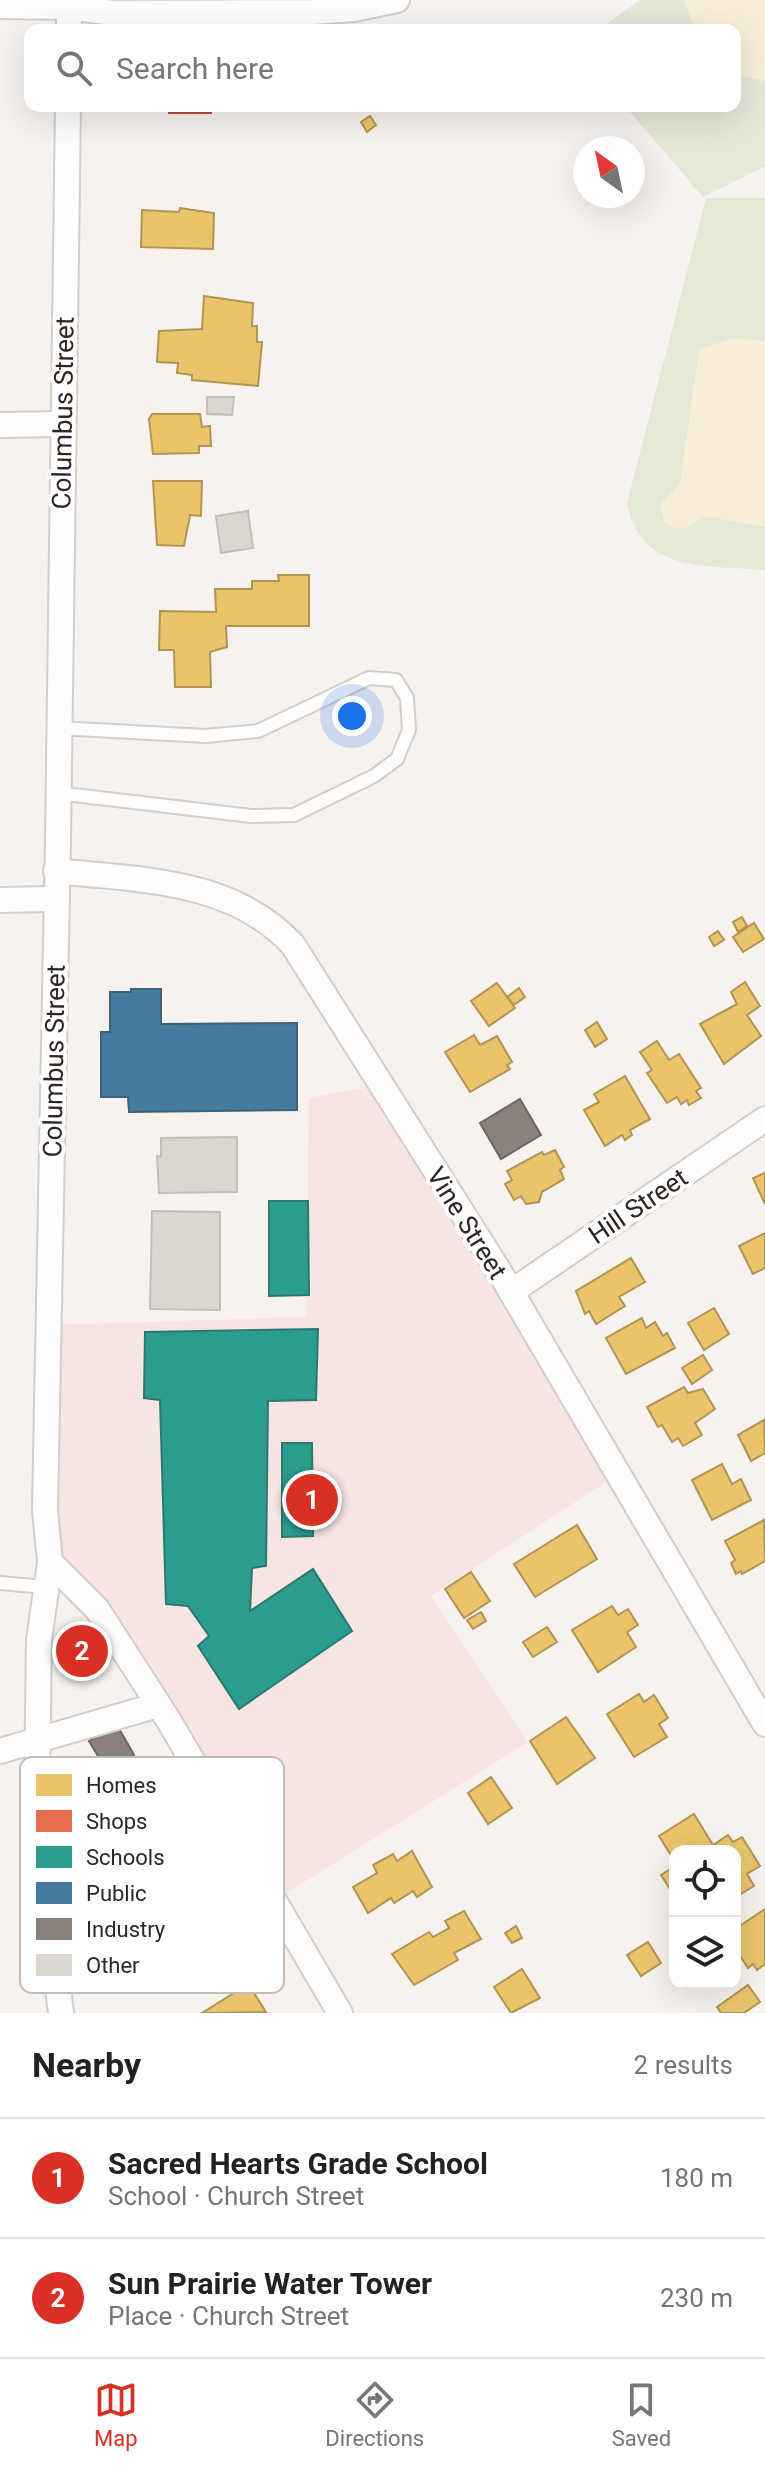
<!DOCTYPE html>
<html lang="en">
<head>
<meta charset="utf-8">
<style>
  body { margin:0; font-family:Roboto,sans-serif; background:#f2f2f2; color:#222 }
  .controls { position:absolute; right:24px; bottom:24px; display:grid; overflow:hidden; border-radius:16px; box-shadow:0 8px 32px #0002 }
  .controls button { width:72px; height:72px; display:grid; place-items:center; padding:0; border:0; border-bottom:2px solid #e0e0e0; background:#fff; color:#222; font:40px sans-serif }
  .compass { position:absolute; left:573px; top:136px; width:72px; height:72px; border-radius:50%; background:#fff; box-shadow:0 8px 32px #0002; rotate:327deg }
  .you { position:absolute; left:352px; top:716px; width:28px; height:28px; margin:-20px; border:6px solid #fff; border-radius:50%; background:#1a73e8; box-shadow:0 0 0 12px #1a73e833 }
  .badge { display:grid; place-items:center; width:52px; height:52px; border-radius:50%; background:#d93025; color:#fff; font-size:26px; font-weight:700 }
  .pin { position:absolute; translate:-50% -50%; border:4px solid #fff; box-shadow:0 2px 8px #0006 }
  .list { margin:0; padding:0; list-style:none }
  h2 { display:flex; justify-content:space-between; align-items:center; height:104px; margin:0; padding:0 32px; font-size:34px }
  h2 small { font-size:26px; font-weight:400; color:#767676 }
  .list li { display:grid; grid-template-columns:52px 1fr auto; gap:24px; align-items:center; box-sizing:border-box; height:120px; padding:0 32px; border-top:2px solid #e0e0e0 }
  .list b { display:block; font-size:30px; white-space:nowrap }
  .list p { margin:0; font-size:26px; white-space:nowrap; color:#767676 }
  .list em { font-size:26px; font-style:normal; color:#767676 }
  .icon { flex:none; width:44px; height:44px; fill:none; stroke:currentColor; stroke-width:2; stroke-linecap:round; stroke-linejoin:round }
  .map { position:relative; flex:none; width:765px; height:2013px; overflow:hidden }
  .search { position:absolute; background:#fff; box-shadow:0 8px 32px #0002; left:24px; right:24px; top:24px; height:88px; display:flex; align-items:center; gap:20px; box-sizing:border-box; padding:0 28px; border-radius:16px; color:#767676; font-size:30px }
  .sheet { height:344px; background:#fff }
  nav { display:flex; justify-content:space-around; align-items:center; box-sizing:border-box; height:112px; border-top:2px solid #e0e0e0; background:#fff; font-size:22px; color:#767676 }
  nav a { display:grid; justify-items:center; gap:4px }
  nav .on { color:#d93025 }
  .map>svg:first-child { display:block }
</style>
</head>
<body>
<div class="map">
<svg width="765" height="2013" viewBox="0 0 765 2013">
  <rect width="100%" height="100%" fill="#f8f2ee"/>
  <path fill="#f7e5e3" d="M381,1084L617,1475L431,1596L528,1742L274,1901L169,1721L50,1562L48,1325L306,1317L309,1098Z"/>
  <g fill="#e5e7d7">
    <path d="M640,0H765V166L703,197L625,106H735V30H598Z"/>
    <path d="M706,198H765V570C707,565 641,574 627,503Z"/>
  </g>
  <g fill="#f6eed7">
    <path d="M684,0H765V81L735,75V30H695Z"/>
    <path d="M734,338L765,341V527L704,516C689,527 680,535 664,521L660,504L680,484L699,349Z"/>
  </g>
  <g fill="#e9c46a" stroke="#b19554" stroke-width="2">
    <path d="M370,116L376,125L367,132L361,122Z"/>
    <path d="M180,208L214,213L213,249L141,247L142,210L179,212Z"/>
    <path d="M204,296L253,303L252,326H257V342H262L258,386L192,380V375L177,373L178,363L157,362L159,331L202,329Z"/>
    <path d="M152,414H200L202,427L210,426L211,446H199V453L153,454L149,419Z"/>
    <path d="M153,481H202L201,516L190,515L184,546L157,545Z"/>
    <path d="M278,575H309V626H226L227,647L210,652L211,687H175L174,650H159L160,611L216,612L215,589H252V581H279Z"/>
    <path d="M742,917L747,926L738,932L733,922Z"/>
    <path d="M754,923L764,939L743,952L733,937Z"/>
    <path d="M718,931L724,940L714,946L709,937Z"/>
    <path d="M745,982L760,1006L747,1015L761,1036L724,1064L700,1024L737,1004L731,992Z"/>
    <path d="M497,983L515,1008L489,1026L471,1001Z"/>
    <path d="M519,988L525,997L514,1005L507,997Z"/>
    <path d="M597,1022L607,1039L595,1047L585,1030Z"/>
    <path d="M474,1035L480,1045L497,1036L512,1062L507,1065L510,1069L470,1092L445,1052Z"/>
    <path d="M657,1041L669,1060L679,1054L701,1088L696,1091L701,1098L689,1105L687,1100L681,1104L677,1097L667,1103L647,1073L652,1070L640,1052Z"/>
    <path d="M625,1076L650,1119L630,1130L632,1135L625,1140L622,1135L605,1146L584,1110L599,1102L594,1094Z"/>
    <path d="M555,1150L564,1167L560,1170L564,1179L542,1192L539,1202L526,1204L521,1196L514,1200L505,1184L512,1180L507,1171L542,1152L544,1155Z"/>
    <path d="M765,1173V1204L753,1178Z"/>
    <path d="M765,1233V1268L753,1274L739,1246Z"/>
    <path d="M631,1258L645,1282L619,1297L625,1306L596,1324L589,1311L585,1314L576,1291Z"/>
    <path d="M714,1308L729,1334L704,1350L688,1323Z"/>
    <path d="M642,1318L646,1328L655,1322L663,1336L667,1333L675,1348L626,1374L606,1338Z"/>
    <path d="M703,1355L712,1370L692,1384L682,1368Z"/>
    <path d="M684,1387L688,1393L703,1389L715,1409L695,1423L702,1435L683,1446L678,1438L672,1442L662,1425L658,1427L647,1407Z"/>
    <path d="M764,1420L765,1453L751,1461L738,1435Z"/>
    <path d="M722,1464L732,1484L741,1479L751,1500L712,1520L692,1480Z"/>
    <path d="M764,1520L765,1561L742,1574L741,1571L736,1574L731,1563L735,1560L725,1541Z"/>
    <path d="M577,1525L597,1559L535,1597L514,1564Z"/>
    <path d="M471,1572L490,1601L464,1618L445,1589Z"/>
    <path d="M612,1606L618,1615L628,1609L638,1625L627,1632L636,1647L598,1672L572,1630Z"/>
    <path d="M481,1612L486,1621L473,1629L467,1620Z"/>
    <path d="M547,1627L557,1642L533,1657L523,1642Z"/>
    <path d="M639,1694L644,1702L654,1695L668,1718L659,1724L667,1737L634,1757L607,1714Z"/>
    <path d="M566,1717L595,1758L557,1784L530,1741Z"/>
    <path d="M491,1777L512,1808L488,1824L468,1793Z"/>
    <path d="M694,1814L713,1845L728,1835L733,1842L742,1837L760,1866L747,1874L754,1886L741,1894L735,1886V1851H675V1862L659,1836Z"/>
    <path d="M412,1851L432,1887L417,1897L413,1891L394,1903L391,1898L368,1913L353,1887L377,1873L373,1865L393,1854L397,1861Z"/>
    <path d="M675,1866V1897L661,1875Z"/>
    <path d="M765,1909V1964L757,1970L753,1964L748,1968L735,1948V1929Z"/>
    <path d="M464,1911L481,1939L454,1953L458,1960L414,1985L392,1954L429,1932L433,1937L449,1928L445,1921Z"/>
    <path d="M516,1926L522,1938L512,1943L505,1933Z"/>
    <path d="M648,1942L661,1963L641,1976L627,1955Z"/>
    <path d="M522,1969L540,1998L511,2013L494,1987Z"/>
    <path d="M748,1985L760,2002L744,2013H721L717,2007Z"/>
    <path d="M242,1988L244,1992L251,1988L266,2012L202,2013Z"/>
  </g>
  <rect fill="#e76f51" stroke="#b05943" stroke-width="2" x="169" y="106" width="42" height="7"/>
  <g fill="#2a9d8f" stroke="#2b796e" stroke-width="2">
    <path d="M269,1201H308L309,1295L269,1296Z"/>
    <path d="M318,1329L316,1400L268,1401L266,1566L252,1568L250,1611L313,1569L352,1631L239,1709L198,1646L209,1636L188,1606L166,1604L160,1400L144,1398L145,1332Z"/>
    <path d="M282,1443H312L313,1536L282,1537Z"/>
  </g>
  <path fill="#457b9d" stroke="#3e6278" stroke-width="2" d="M131,989H161V1024L297,1023V1110L129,1112L128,1097H101V1032H110V992H131Z"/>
  <g fill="#8a817c" stroke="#6e6661" stroke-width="2">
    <path d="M520,1099L541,1135L501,1159L480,1123Z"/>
    <path d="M117,1725L134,1755L107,1771L89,1741Z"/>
  </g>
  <g fill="#dcd6d1" stroke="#c4beb9" stroke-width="2">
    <path d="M207,397H234L232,415L207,414Z"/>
    <path d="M248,511L253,548L221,553L216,516Z"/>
    <path d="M237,1137V1192L159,1193L157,1156L161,1157V1138Z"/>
    <path d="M152,1211L220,1212V1310L150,1309Z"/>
    <circle cx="82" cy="1651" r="16"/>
  </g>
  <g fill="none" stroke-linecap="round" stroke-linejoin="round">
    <g stroke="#d4cec9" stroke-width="16">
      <g id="service">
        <path d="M57,793L251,816L294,815L374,776L397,759L409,730L407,698L396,680L369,678L258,731L205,736L58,728"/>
        <path d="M0,1583L45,1587"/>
      </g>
    </g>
    <g stroke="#d4cec9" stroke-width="28">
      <g id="minor">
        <path d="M0,6L69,7L113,13L311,12L354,9L397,0"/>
        <path d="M69,30V0"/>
        <path d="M0,425L62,424"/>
        <path d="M56,871C141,880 232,879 293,945L499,1271L765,1724"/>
        <path d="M0,900L54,899"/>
        <path d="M511,1292L765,1119"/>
        <path d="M50,1562L97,1609L169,1721L340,2013"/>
        <path d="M0,1751L158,1705"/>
        <path d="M61,2013L40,1846L37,1788L39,1640L50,1562L45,1510L58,840L68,106"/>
      </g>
    </g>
    <use href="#service" stroke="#fefdfc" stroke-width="12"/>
    <use href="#minor" stroke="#fefdfc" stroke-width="24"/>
  </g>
  <g text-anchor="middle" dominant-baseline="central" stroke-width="8" stroke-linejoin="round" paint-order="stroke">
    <g font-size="26" fill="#2e2622" stroke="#fff">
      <text transform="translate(63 413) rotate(-89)">Columbus Street</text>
      <text transform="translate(54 1061) rotate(-89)">Columbus Street</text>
      <text transform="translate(638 1206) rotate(-34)">Hill Street</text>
      <text transform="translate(467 1223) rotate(58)">Vine Street</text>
    </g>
  </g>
  <rect x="20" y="1757" width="264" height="236" rx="12" fill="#fff" stroke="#c0bebd" stroke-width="2"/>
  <rect x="36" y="1774" width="36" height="22" fill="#e9c46a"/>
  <rect x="36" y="1810" width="36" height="22" fill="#e76f51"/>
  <rect x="36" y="1846" width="36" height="22" fill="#2a9d8f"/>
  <rect x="36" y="1882" width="36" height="22" fill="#457b9d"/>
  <rect x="36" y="1918" width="36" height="22" fill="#8a817c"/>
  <rect x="36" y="1954" width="36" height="22" fill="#dcd6d1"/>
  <g font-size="22" fill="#2e2622">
    <text x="86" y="1793">Homes</text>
    <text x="86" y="1829">Shops</text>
    <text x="86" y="1865">Schools</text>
    <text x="86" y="1901">Public</text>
    <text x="86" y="1937">Industry</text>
    <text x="86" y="1973">Other</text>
  </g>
</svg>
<div class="controls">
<button><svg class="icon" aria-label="locate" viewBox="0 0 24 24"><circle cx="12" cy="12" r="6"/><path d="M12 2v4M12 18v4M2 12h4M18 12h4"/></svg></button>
<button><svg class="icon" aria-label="layers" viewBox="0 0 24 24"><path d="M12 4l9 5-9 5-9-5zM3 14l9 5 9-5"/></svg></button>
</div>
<svg class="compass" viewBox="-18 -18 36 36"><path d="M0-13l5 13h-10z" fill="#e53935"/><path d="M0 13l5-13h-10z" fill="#767676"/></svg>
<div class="you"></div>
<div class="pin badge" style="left:312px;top:1500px">1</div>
<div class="pin badge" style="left:82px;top:1651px">2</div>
<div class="search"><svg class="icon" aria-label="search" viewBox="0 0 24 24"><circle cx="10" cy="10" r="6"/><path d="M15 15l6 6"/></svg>Search here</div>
</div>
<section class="sheet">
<h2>Nearby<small>2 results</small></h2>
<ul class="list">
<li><span class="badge">1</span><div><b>Sacred Hearts Grade School</b><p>School · Church Street</p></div><em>180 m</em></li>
<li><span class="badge">2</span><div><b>Sun Prairie Water Tower</b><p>Place · Church Street</p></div><em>230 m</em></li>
</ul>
</section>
<nav>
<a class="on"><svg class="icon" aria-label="map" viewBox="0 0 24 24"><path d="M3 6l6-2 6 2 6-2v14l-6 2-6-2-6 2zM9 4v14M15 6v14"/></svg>Map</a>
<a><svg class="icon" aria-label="directions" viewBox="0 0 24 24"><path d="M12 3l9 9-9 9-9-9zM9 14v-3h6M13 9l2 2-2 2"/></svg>Directions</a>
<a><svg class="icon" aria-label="saved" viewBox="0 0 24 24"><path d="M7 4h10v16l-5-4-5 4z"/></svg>Saved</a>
</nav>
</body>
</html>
